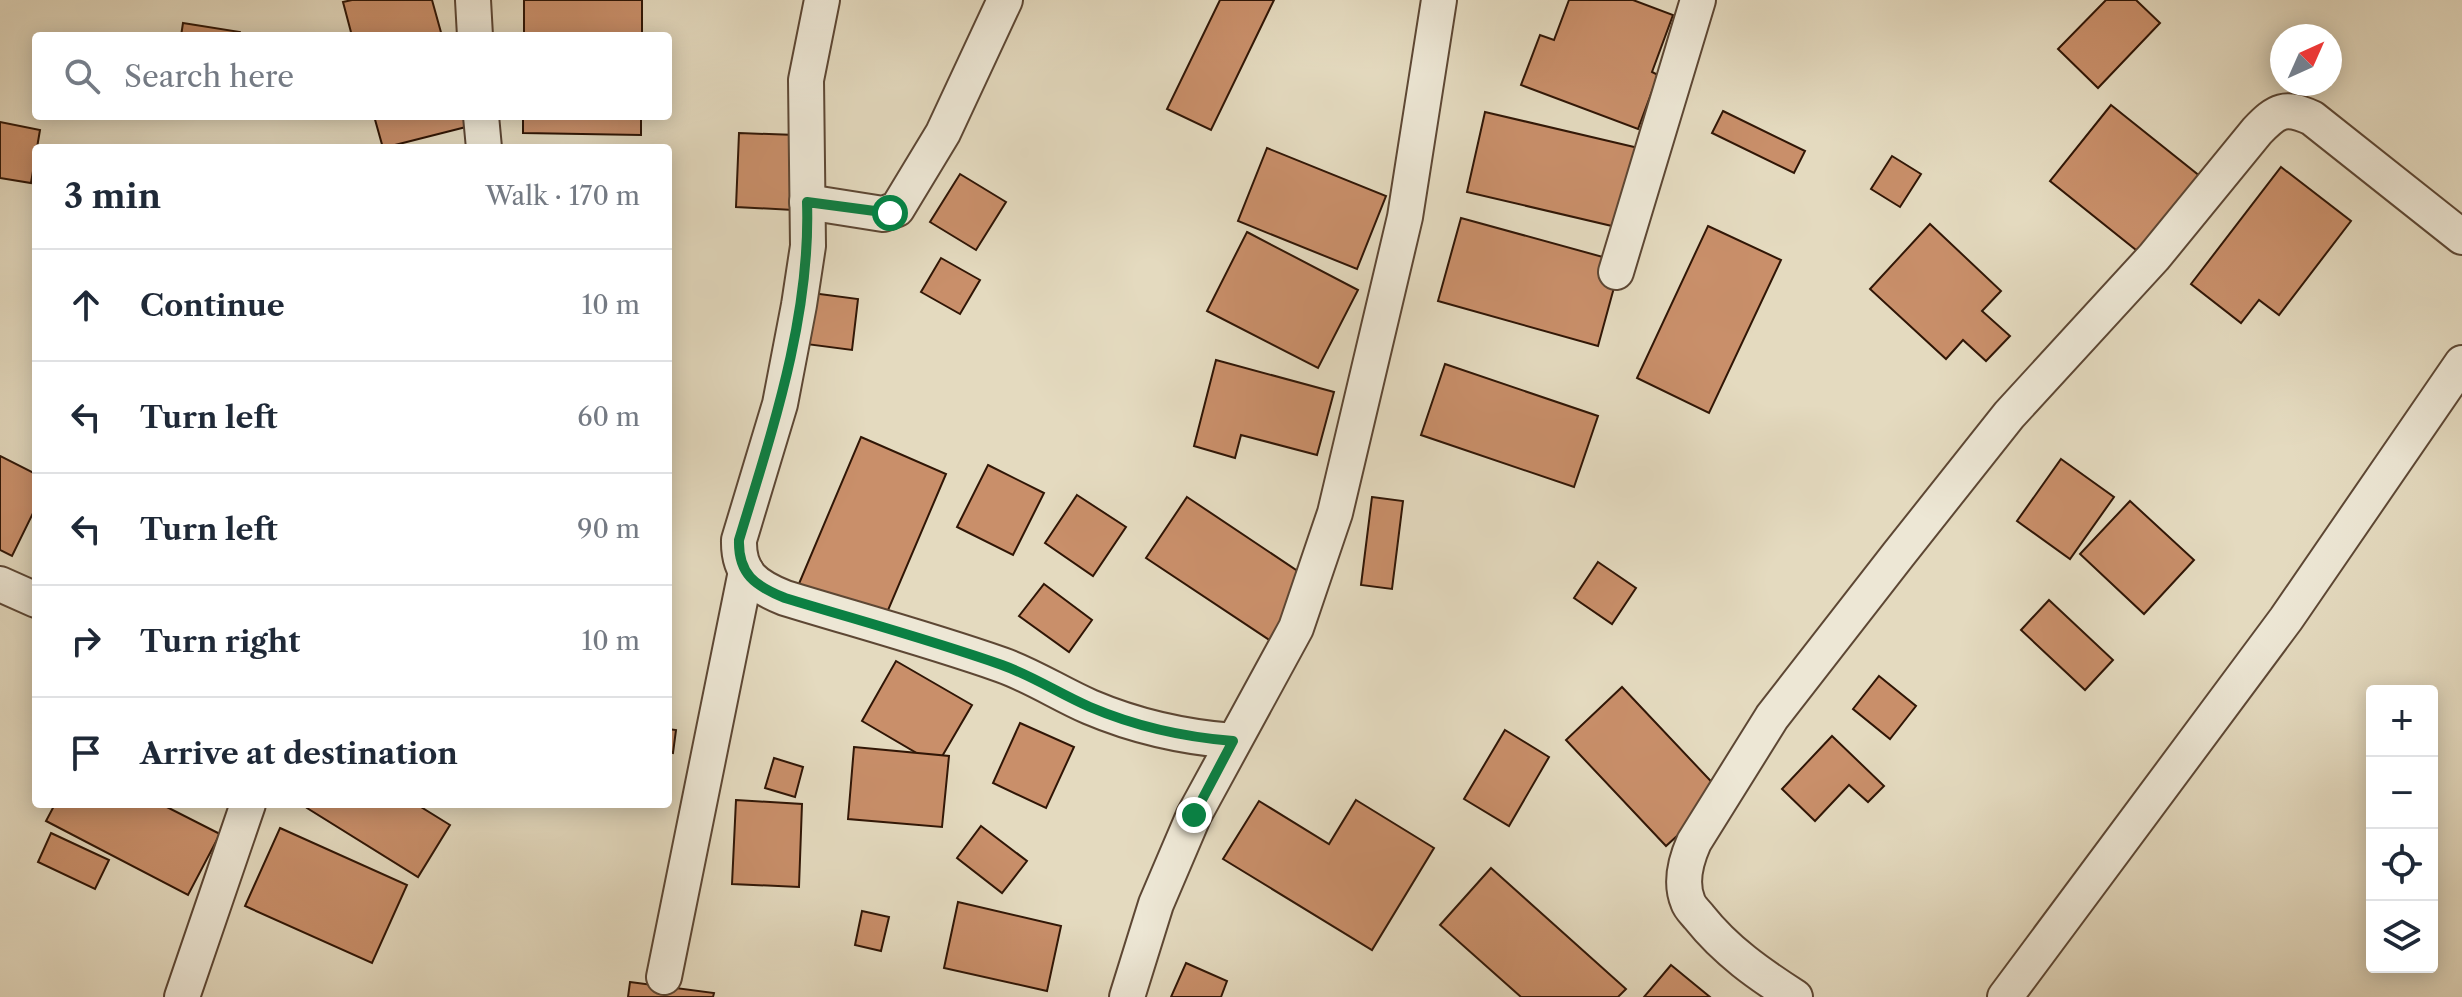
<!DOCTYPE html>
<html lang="en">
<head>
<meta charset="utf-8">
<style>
  body { margin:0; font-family:"Libre Caslon Text",serif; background:#f2f2f3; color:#1f2937 }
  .controls { position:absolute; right:24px; bottom:24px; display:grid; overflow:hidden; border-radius:8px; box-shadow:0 4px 20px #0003 }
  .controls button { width:72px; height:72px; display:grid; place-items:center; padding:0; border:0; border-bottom:2px solid #e0e1e3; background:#fff; color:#1f2937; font:40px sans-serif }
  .compass { position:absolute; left:2270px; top:24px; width:72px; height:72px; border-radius:50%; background:#fff; box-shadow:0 4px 20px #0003; rotate:45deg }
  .stop { position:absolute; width:24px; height:24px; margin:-18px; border:6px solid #0b8043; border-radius:50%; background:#fff }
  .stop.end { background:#0b8043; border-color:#fff; box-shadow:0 2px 8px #0008 }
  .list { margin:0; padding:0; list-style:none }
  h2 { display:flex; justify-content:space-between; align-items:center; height:104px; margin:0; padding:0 32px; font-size:34px }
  h2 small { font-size:26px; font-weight:400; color:#747a83 }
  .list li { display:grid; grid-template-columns:52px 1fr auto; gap:24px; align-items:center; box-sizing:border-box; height:112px; padding:0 32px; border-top:2px solid #e0e1e3 }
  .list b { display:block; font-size:30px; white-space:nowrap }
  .list em { font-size:26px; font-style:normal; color:#747a83 }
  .icon { flex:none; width:44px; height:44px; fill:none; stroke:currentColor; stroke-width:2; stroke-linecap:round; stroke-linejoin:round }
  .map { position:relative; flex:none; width:2462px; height:997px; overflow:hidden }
  .search { position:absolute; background:#fff; box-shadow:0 4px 20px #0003; left:32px; top:32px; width:640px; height:88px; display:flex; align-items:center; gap:20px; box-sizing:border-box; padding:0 28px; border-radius:8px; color:#747a83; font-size:30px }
  .panel { position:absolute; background:#fff; box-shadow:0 4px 20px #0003; left:32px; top:144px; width:640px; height:664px; border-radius:8px }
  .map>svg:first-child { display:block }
</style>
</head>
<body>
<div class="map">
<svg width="2462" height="997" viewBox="0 0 2462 997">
  <rect width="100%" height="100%" fill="#e4dabf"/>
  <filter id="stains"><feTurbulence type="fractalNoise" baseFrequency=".0025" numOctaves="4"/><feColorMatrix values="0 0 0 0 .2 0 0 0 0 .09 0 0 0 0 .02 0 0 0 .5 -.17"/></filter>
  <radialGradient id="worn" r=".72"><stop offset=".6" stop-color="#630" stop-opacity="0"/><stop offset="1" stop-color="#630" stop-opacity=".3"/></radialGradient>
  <g fill="#c98f6a" stroke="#301606" stroke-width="2">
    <path d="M352,0H432L442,36H352L343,2Z"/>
    <rect x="524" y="0" width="118" height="36"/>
    <path d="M1220,0H1274L1211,130L1167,109Z"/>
    <path d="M1569,0H1633L1673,15L1652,72L1658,75L1638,129L1521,85L1540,35L1554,40Z"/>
    <path d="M2106,0H2136L2160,23L2098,88L2058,49Z"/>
    <path d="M183,23L240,32V36H181Z"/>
    <path d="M2111,105L2206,181L2146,258L2050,181Z"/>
    <path d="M1723,111L1805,151L1794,173L1712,133Z"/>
    <path d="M1485,112L1647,150L1629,230L1467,192Z"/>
    <path d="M374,116H463L466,127L383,148Z"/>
    <path d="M523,116H641V135L523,133Z"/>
    <path d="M0,122L40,130L31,183L0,178Z"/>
    <path d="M739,133L796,135L793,210L736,207Z"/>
    <path d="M1267,148L1386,196L1357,269L1238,221Z"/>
    <path d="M1892,156L1921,174L1900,207L1871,189Z"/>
    <path d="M2281,167L2351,221L2279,315L2259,300L2241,323L2191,284Z"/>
    <path d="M960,174L1006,202L976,250L930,222Z"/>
    <path d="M1461,218L1621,262L1598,346L1438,301Z"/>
    <path d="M1930,224L2001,291L1982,311L2010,336L1986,361L1963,340L1946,359L1870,289Z"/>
    <path d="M1708,226L1781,260L1709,413L1637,378Z"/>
    <path d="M1247,232L1358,290L1318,368L1207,311Z"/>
    <path d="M941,258L980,280L960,314L921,292Z"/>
    <path d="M812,293L858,299L852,350L806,344Z"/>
    <path d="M1216,360L1334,392L1317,455L1241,435L1235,458L1194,446Z"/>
    <path d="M1445,364L1598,416L1574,487L1421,435Z"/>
    <path d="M861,437L946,474L883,622L798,586Z"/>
    <path d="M0,456L36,474V507L12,556L0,550Z"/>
    <path d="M2061,459L2114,497L2070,559L2017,521Z"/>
    <path d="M988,465L1044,493L1013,555L957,527Z"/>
    <path d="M1077,495L1126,527L1093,576L1045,543Z"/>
    <path d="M1187,497L1323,588L1283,649L1146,558Z"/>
    <path d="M1372,497L1403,501L1392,589L1361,585Z"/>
    <path d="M2130,501L2194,560L2144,614L2080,554Z"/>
    <path d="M1598,562L1636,588L1612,624L1574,598Z"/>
    <path d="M1044,584L1092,620L1069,652L1019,616Z"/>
    <path d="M2049,600L2113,660L2085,690L2021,630Z"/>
    <path d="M896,661L972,705L937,765L862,721Z"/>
    <path d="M1879,676L1916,706L1890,739L1853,709Z"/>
    <path d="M1622,687L1723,794L1666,846L1566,740Z"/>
    <path d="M1020,723L1074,747L1046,808L993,783Z"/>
    <path d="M668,729L676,730L673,753L668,752Z"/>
    <path d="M1505,730L1549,757L1509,826L1464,799Z"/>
    <path d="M1832,736L1884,786L1868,802L1849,785L1815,821L1782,789Z"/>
    <path d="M854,747L949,756L942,827L848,819Z"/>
    <path d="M774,758L803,767L795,797L765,788Z"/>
    <path d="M736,800L802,804L799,887L732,884Z"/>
    <path d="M1356,800L1434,848L1372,950L1223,859L1259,801L1329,844Z"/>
    <path d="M55,804H161L220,834L188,895L46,821Z"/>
    <path d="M310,804H416L450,825L418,877L307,808Z"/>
    <path d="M981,826L1027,861L1002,893L957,858Z"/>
    <path d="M280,828L407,885L372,963L245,906Z"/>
    <path d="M51,833L109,860L95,889L38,862Z"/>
    <path d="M1491,868L1626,989L1618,997H1521L1440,925Z"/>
    <path d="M958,902L1061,926L1047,991L944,968Z"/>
    <path d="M862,911L889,917L881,951L855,945Z"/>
    <path d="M1186,963L1227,981L1221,997H1171Z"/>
    <path d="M1671,965L1710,997H1644Z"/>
    <path d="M630,982L714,993L713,997H628Z"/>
  </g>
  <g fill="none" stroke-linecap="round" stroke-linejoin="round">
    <g stroke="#5d4734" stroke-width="38">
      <g id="minor">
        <path d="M473,0L475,36"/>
        <path d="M822,0L806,80L808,246L799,305L780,404L739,540C738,574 755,586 785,598C857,620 931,640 1002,665C1033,676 1060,694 1090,707C1137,727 1183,737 1233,741"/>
        <path d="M481,116L484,148"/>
        <path d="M807,202L883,214L897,209L943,133L1005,0"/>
        <path d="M1616,272L1698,0"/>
        <path d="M0,584L36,600"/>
        <path d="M664,977L746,571"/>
        <path d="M182,997L248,804"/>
        <path d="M1127,997L1156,904L1194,815L1296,628L1335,513L1405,217L1439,0"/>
        <path d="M1795,997C1759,974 1726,951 1699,917C1696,913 1690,908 1688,902C1680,883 1686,860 1694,842L1772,717L1898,555L2009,415L2154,257L2257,131C2277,110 2285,106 2312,118L2462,237"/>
        <path d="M2005,997L2286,619L2462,363"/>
      </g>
    </g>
    <use href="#minor" stroke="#ede7d5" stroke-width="34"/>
  </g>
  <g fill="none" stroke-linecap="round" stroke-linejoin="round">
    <path stroke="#0b8043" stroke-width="10" d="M890,213L807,202C811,317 772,431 739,540C738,574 755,586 785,598C857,620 931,640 1002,665C1033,676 1060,694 1090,707C1137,727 1183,737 1233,741L1194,815"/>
  </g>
  <rect width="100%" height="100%" filter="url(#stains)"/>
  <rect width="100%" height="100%" fill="url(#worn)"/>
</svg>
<div class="controls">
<button>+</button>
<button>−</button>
<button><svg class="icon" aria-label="locate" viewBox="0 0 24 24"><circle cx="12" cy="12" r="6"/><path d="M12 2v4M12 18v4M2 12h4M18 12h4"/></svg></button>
<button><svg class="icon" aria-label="layers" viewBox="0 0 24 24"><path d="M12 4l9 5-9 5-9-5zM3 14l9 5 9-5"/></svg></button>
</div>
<svg class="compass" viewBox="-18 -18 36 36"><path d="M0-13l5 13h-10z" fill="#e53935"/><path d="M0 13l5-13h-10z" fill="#747a83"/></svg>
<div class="stop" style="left:890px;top:213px"></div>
<div class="stop end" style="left:1194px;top:815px"></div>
<div class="search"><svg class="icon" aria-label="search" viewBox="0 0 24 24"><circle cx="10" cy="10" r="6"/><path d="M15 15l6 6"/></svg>Search here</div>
<section class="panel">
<h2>3 min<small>Walk · 170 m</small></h2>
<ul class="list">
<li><svg class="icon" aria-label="ahead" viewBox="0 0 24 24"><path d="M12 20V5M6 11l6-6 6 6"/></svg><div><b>Continue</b></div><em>10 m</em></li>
<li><svg class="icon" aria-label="left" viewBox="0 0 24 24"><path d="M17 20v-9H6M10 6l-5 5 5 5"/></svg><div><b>Turn left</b></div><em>60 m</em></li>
<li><svg class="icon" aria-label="left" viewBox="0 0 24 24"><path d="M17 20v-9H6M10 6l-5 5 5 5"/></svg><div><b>Turn left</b></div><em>90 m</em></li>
<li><svg class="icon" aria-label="right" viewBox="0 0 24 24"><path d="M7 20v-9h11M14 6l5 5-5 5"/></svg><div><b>Turn right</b></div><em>10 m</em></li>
<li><svg class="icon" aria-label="arrive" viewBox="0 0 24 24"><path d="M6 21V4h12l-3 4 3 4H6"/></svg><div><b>Arrive at destination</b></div></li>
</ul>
</section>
</div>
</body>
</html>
